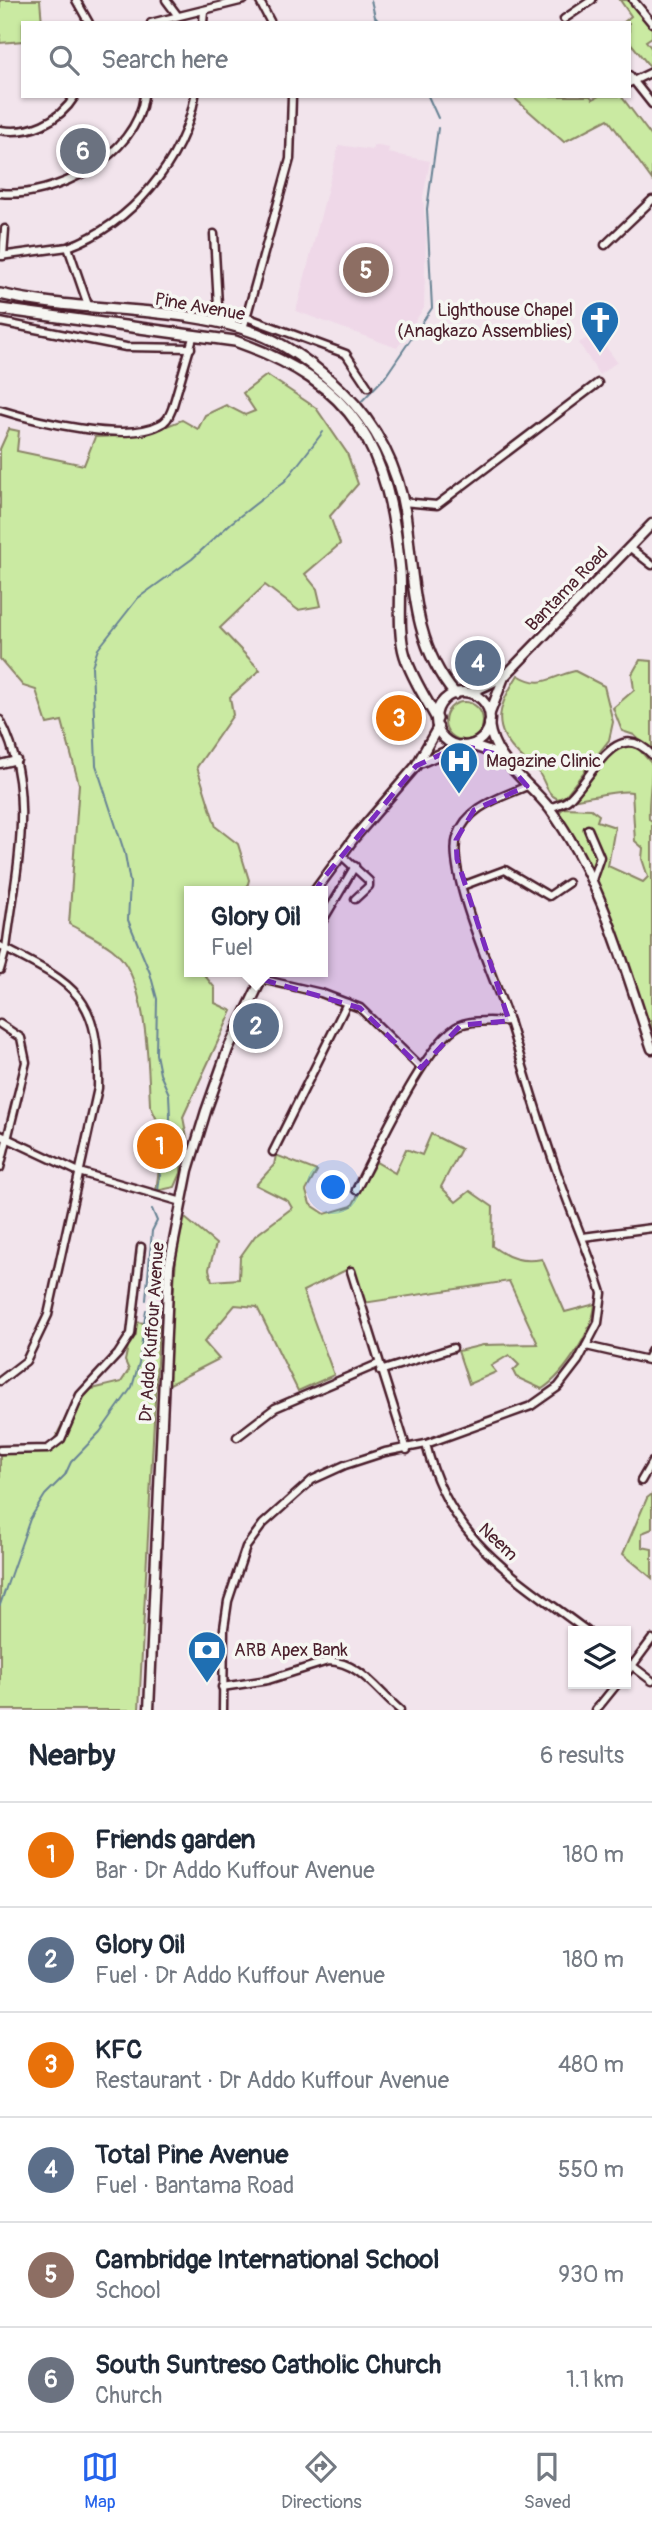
<!DOCTYPE html>
<html lang="en">
<head>
<meta charset="utf-8">
<style>
  body { margin:0; font-family:Pangolin,sans-serif; background:#f2f2f3; color:#1f2937 }
  .controls { position:absolute; right:21px; bottom:21px; display:grid; overflow:hidden; border-radius:0px; box-shadow:0 2px 5px #0004 }
  .controls button { width:63px; height:63px; display:grid; place-items:center; padding:0; border:0; border-bottom:2px solid #e0e1e3; background:#fff; color:#1f2937; font:35px sans-serif }
  .you { position:absolute; left:334px; top:1188px; width:24px; height:24px; margin:-18px; border:5px solid #fff; border-radius:50%; background:#1a73e8; box-shadow:0 0 0 10px #1a73e833 }
  .badge { display:grid; place-items:center; width:46px; height:46px; border-radius:50%; background:#2563eb; color:#fff; font-size:23px; font-weight:700 }
  .pin { position:absolute; translate:-50% -50%; border:4px solid #fff; box-shadow:0 2px 7px #0006 }
  .popup { position:absolute; left:184px; top:886px; width:144px; height:91px; box-sizing:border-box; display:grid; place-content:center; border-radius:0px; background:#fff; filter:drop-shadow(0 2px 5px #0005); font-size:23px; white-space:nowrap; color:#747a83 }
  .popup b { font-size:26px; color:#1f2937 }
  .popup::after { content:''; position:absolute; left:50%; top:100%; margin-left:-14px; border:14px solid transparent; border-top-color:#fff }
  .list { margin:0; padding:0; list-style:none }
  h2 { display:flex; justify-content:space-between; align-items:center; height:91px; margin:0; padding:0 28px; font-size:30px }
  h2 small { font-size:23px; font-weight:400; color:#747a83 }
  .list li { display:grid; grid-template-columns:46px 1fr auto; gap:21px; align-items:center; box-sizing:border-box; height:105px; padding:0 28px; border-top:2px solid #e0e1e3 }
  .list b { display:block; font-size:26px; white-space:nowrap }
  .list p { margin:0; font-size:23px; white-space:nowrap; color:#747a83 }
  .list em { font-size:23px; font-style:normal; color:#747a83 }
  .icon { flex:none; width:38px; height:38px; fill:none; stroke:currentColor; stroke-width:2; stroke-linecap:round; stroke-linejoin:round }
  .map { position:relative; flex:none; width:652px; height:1710px; overflow:hidden }
  .search { position:absolute; background:#fff; box-shadow:0 2px 5px #0004; left:21px; right:21px; top:21px; height:77px; display:flex; align-items:center; gap:18px; box-sizing:border-box; padding:0 24px; border-radius:0px; color:#747a83; font-size:26px }
  .sheet { height:721px; background:#fff }
  nav { display:flex; justify-content:space-around; align-items:center; box-sizing:border-box; height:98px; border-top:2px solid #e0e1e3; background:#fff; font-size:19px; color:#747a83 }
  nav a { display:grid; justify-items:center; gap:4px }
  nav .on { color:#2563eb }
  .map>svg:first-child { display:block }
</style>
</head>
<body>
<div class="map">
<svg width="652" height="1710" viewBox="0 0 652 1710">
  <rect width="100%" height="100%" fill="#f2e4ec"/>
  <filter id="ink" filterUnits="userSpaceOnUse"><feTurbulence type="fractalNoise" baseFrequency=".0143" numOctaves="2"/><feDisplacementMap in="SourceGraphic" scale="14" xChannelSelector="R" yChannelSelector="G"/><feConvolveMatrix kernelMatrix="1 2 1 2 8 2 1 2 1" color-interpolation-filters="sRGB"/></filter>
  <g filter="url(#ink)">
    <g fill="#efd8e8">
      <path d="M339,145L372,150L374,145L389,148L388,153L430,161L423,197L426,233L424,308L397,348L296,311Z"/>
      <path d="M596,333L617,362L599,375L579,343Z"/>
    </g>
    <g fill="#caeaa2" stroke="#8a8466" stroke-width="2">
      <path d="M0,0H40L42,23H23V41L0,43Z"/>
      <path d="M620,0H632L652,29V37L646,41L652,49L650,67L629,41V23H623L631,16Z"/>
      <path d="M512,96H590L593,99L599,96H621L652,137V180L608,119L564,142Z"/>
      <path d="M267,375L316,408L347,453L358,484L330,516L340,544L305,574L317,589L321,606L298,610L265,585L220,628L260,670L230,697L233,715L197,767L216,827L238,844L249,880L246,891H190V972H202L215,988V1003L232,1011L183,1117L187,1138L182,1149L181,1173L175,1187L156,1191L163,1139L155,1134L157,1120L150,1105C148,1063 148,976 112,949C99,939 83,932 69,924L79,784L62,721L47,724L36,690L23,686L0,659V449L9,429L19,431L17,451L84,465L95,437L144,435L182,420L198,429L205,415L226,405L245,415L255,411L243,393Z"/>
      <path d="M640,660L652,661V752L634,735L622,731L613,708L634,690L632,674Z"/>
      <path d="M575,671L604,686L613,722L609,740L565,796L558,799C546,794 546,783 539,773C533,766 524,761 518,754C489,726 500,704 518,675C542,690 551,676 575,671Z"/>
      <circle cx="464" cy="721" r="19"/>
      <path d="M623,745L637,747L652,764C652,783 648,801 649,819L652,821V1031L592,871L557,814L564,808L591,809L599,815L597,821L615,827L608,866L643,882L648,877L642,859L643,848L635,841L632,792C621,789 587,798 571,800L615,748Z"/>
      <path d="M431,1134L461,1149L441,1187L456,1202L470,1191L493,1207L492,1246C508,1258 522,1263 542,1259L565,1312L595,1304C593,1331 564,1375 542,1389L516,1377L513,1371L519,1365L509,1355L491,1366L496,1372L469,1384L458,1351L483,1345L538,1344L509,1281L357,1304L348,1269L303,1291L334,1375L298,1391L257,1307L235,1305L204,1342L219,1359L166,1386L177,1246L185,1218L216,1244L209,1269L212,1281L239,1279L240,1257L255,1236L292,1208L288,1201L256,1185L274,1165L276,1155L317,1171L306,1191L310,1204L325,1214L352,1206L376,1162L395,1173L406,1149L422,1155Z"/>
      <path d="M133,1322L159,1324L139,1710H0V1455L50,1448L71,1407L88,1390L121,1382L129,1370L125,1361Z"/>
      <path d="M652,1494V1529L642,1533V1547L652,1549V1578L623,1554L647,1498Z"/>
    </g>
    <g fill="none" stroke-linecap="round" stroke-linejoin="round">
      <g stroke="#678394" stroke-width="2">
        <path d="M371,0L375,17L380,23"/>
        <path d="M428,96L438,118"/>
        <path d="M358,405L385,377L432,308L427,209L438,128"/>
        <path d="M158,1191L161,1167L171,1140L169,1094L160,1074L156,1054L157,999L150,973L128,920L130,883L125,854L96,765L92,666L98,649L138,598L192,559L231,523L285,481L323,432"/>
        <path d="M146,1300L152,1231L157,1221L152,1209"/>
        <path d="M0,1605L30,1519L45,1495L65,1475L71,1462L100,1432L132,1387L139,1363L146,1310"/>
      </g>
      <g stroke="#4a1f2b" stroke-width="11">
        <g id="street">
          <path d="M76,0L89,23"/>
          <path d="M166,0L178,16"/>
          <path d="M259,0L271,23"/>
          <path d="M633,0L652,23"/>
          <path d="M564,19L592,0"/>
          <path d="M151,23L244,0"/>
          <path d="M203,23L204,11"/>
          <path d="M629,75L652,104"/>
          <path d="M629,83L652,72"/>
          <path d="M0,130C29,135 59,122 75,96"/>
          <path d="M0,193C53,199 137,156 144,96"/>
          <path d="M214,234L218,305L231,325"/>
          <path d="M605,245L652,200"/>
          <path d="M0,256L68,247"/>
          <path d="M3,256L5,229"/>
          <path d="M89,308L68,247C131,224 183,162 195,96"/>
          <path d="M246,317L346,354L368,387"/>
          <path d="M0,322L126,347L191,348"/>
          <path d="M243,329L290,159L292,96"/>
          <path d="M0,410C35,421 126,443 159,425C167,422 169,416 172,409L194,334"/>
          <path d="M402,502L437,505L598,383"/>
          <path d="M629,547L652,565"/>
          <path d="M0,720C38,790 15,874 6,949L0,970"/>
          <path d="M0,764L17,760"/>
          <path d="M549,808C556,805 564,804 569,799C593,777 616,716 652,755"/>
          <path d="M588,829L600,857L592,880"/>
          <path d="M341,855L369,881V886L355,899"/>
          <path d="M462,886L505,870L549,896L568,883"/>
          <path d="M322,922L355,866"/>
          <path d="M0,946C77,985 100,996 98,1088L48,1315L26,1361L0,1381"/>
          <path d="M261,979L321,993L360,1008L421,1068"/>
          <path d="M0,1024L21,1038L26,1062L0,1168"/>
          <path d="M0,1135L79,1172L182,1202"/>
          <path d="M273,1152L347,1003"/>
          <path d="M356,1190C376,1153 425,1042 460,1025C474,1019 495,1022 509,1021"/>
          <path d="M583,1237L652,1228"/>
          <path d="M351,1271L407,1450"/>
          <path d="M586,1346L652,1361"/>
          <path d="M647,1359L652,1350"/>
          <path d="M380,1371L453,1348"/>
          <path d="M237,1437L275,1408L378,1364"/>
          <path d="M426,1444C449,1541 513,1575 587,1631"/>
          <path d="M0,1450L48,1449L61,1439L80,1395L118,1354L131,1334L141,1247"/>
          <path d="M641,1481L652,1462"/>
          <path d="M626,1661L652,1681"/>
          <path d="M626,1674L652,1639"/>
          <path d="M222,1687L268,1680L328,1661C360,1662 377,1691 400,1710"/>
          <path d="M223,1710L224,1628L228,1601L246,1547L263,1524L312,1480L345,1465L385,1452L426,1444L531,1406L558,1387L578,1361L598,1323L602,1293C590,1255 574,1220 561,1183C541,1130 526,1075 509,1021C496,981 446,873 457,837C467,806 500,798 527,786"/>
          <path d="M596,1710L617,1684"/>
        </g>
      </g>
      <g stroke="#4a1f2b" stroke-width="13">
        <g id="secondary">
          <circle cx="463" cy="719" r="27"/>
          <path d="M470,693L504,677L652,524"/>
          <path d="M490,713L504,677"/>
          <path d="M489,724C494,762 528,780 550,809C602,880 624,967 652,1049"/>
          <path d="M470,745L497,754"/>
          <path d="M422,762L461,745"/>
          <path d="M315,891L354,838L416,766L438,727"/>
          <path d="M149,1710L169,1266L188,1170L206,1111L228,1049L265,972"/>
        </g>
      </g>
      <g stroke="#4a1f2b" stroke-width="14">
        <g id="primary">
          <path d="M0,294C84,314 189,304 266,337C295,350 321,371 343,392C376,424 398,468 405,513C414,576 411,642 455,694"/>
          <path d="M0,309L235,341C356,384 389,447 400,571C402,598 397,630 405,656C412,678 426,699 437,719"/>
        </g>
      </g>
      <use href="#street" stroke="#f6f6f2" stroke-width="6"/>
      <use href="#secondary" stroke="#f6f6f2" stroke-width="8"/>
      <use href="#primary" stroke="#f6f6f2" stroke-width="9"/>
    </g>
  </g>
  <path fill="#7b2cbf" fill-opacity="0.2" stroke="#7b2cbf" stroke-width="5" stroke-dasharray="14 9" stroke-linejoin="round" d="M461,745L500,755L527,786L474,810L456,840L457,859L509,1021L461,1025L421,1068L360,1008L261,979L322,880L416,766Z"/>
  <defs>
    <g id="church-pin" transform="scale(2.0125)"><path d="M0 17L-7.5 6A9.5 9.5 0 1 1 7.5 6Z" fill="#1f6fb2" stroke="#f6f6f2"/><path d="M-1.2-6h2.4v3.5h3.3v2.4h-3.3V6h-2.4V-.1h-3.3v-2.4h3.3Z" fill="#fff"/></g>
    <g id="hospital-pin" transform="scale(2.0125)"><path d="M0 17L-7.5 6A9.5 9.5 0 1 1 7.5 6Z" fill="#1f6fb2" stroke="#f6f6f2"/><path d="M-5-5h3v3.5h4V-5h3V5h-3V1.5h-4V5h-3Z" fill="#fff"/></g>
    <g id="bank-pin" transform="scale(2.0125)"><path d="M0 17L-7.5 6A9.5 9.5 0 1 1 7.5 6Z" fill="#1f6fb2" stroke="#f6f6f2"/><path d="M-6-4H6V4H-6ZM0-2.3a2.3 2.3 0 1 0 0 4.6a2.3 2.3 0 1 0 0-4.6Z" fill="#fff"/></g>
  </defs>
  <g fill-rule="evenodd">
    <use href="#church-pin" x="600" y="320"/>
    <use href="#hospital-pin" x="459" y="761"/>
    <use href="#bank-pin" x="207" y="1650"/>
  </g>
  <g text-anchor="middle" dominant-baseline="central" stroke-width="7" stroke-linejoin="round" paint-order="stroke">
    <g font-size="18" fill="#4a1f2b" stroke="#f6f6f2">
      <text transform="translate(200 307) rotate(10)">Pine Avenue</text>
      <text transform="translate(567 589) rotate(-46)">Bantama Road</text>
      <text transform="translate(152 1332) rotate(-86)">Dr Addo Kuffour Avenue</text>
      <text transform="translate(498 1542) rotate(43)">Neem</text>
    </g>
    <g font-size="18" fill="#4a1f2b" stroke="#f6f6f2" text-anchor="start">
      <text x="573" y="310" text-anchor="end">Lighthouse Chapel<tspan x="573" dy="21">(Anagkazo Assemblies)</tspan></text>
      <text x="486" y="761">Magazine Clinic</text>
      <text x="234" y="1650">ARB Apex Bank</text>
    </g>
  </g>
</svg>
<div class="controls">
<button><svg class="icon" aria-label="layers" viewBox="0 0 24 24"><path d="M12 4l9 5-9 5-9-5zM3 14l9 5 9-5"/></svg></button>
</div>
<div class="you"></div>
<div class="pin badge" style="left:160px;top:1146px;background:#e8710a">1</div>
<div class="pin badge" style="left:256px;top:1026px;background:#5c6f8a">2</div>
<div class="popup"><b>Glory Oil</b>Fuel</div>
<div class="pin badge" style="left:399px;top:718px;background:#e8710a">3</div>
<div class="pin badge" style="left:478px;top:663px;background:#5c6f8a">4</div>
<div class="pin badge" style="left:366px;top:270px;background:#8d6e63">5</div>
<div class="pin badge" style="left:83px;top:151px;background:#6b7280">6</div>
<div class="search"><svg class="icon" aria-label="search" viewBox="0 0 24 24"><circle cx="10" cy="10" r="6"/><path d="M15 15l6 6"/></svg>Search here</div>
</div>
<section class="sheet">
<h2>Nearby<small>6 results</small></h2>
<ul class="list">
<li><span class="badge" style="background:#e8710a">1</span><div><b>Friends garden</b><p>Bar · Dr Addo Kuffour Avenue</p></div><em>180 m</em></li>
<li><span class="badge" style="background:#5c6f8a">2</span><div><b>Glory Oil</b><p>Fuel · Dr Addo Kuffour Avenue</p></div><em>180 m</em></li>
<li><span class="badge" style="background:#e8710a">3</span><div><b>KFC</b><p>Restaurant · Dr Addo Kuffour Avenue</p></div><em>480 m</em></li>
<li><span class="badge" style="background:#5c6f8a">4</span><div><b>Total Pine Avenue</b><p>Fuel · Bantama Road</p></div><em>550 m</em></li>
<li><span class="badge" style="background:#8d6e63">5</span><div><b>Cambridge International School</b><p>School</p></div><em>930 m</em></li>
<li><span class="badge" style="background:#6b7280">6</span><div><b>South Suntreso Catholic Church</b><p>Church</p></div><em>1.1 km</em></li>
</ul>
</section>
<nav>
<a class="on"><svg class="icon" aria-label="map" viewBox="0 0 24 24"><path d="M3 6l6-2 6 2 6-2v14l-6 2-6-2-6 2zM9 4v14M15 6v14"/></svg>Map</a>
<a><svg class="icon" aria-label="directions" viewBox="0 0 24 24"><path d="M12 3l9 9-9 9-9-9zM9 14v-3h6M13 9l2 2-2 2"/></svg>Directions</a>
<a><svg class="icon" aria-label="saved" viewBox="0 0 24 24"><path d="M7 4h10v16l-5-4-5 4z"/></svg>Saved</a>
</nav>
</body>
</html>
